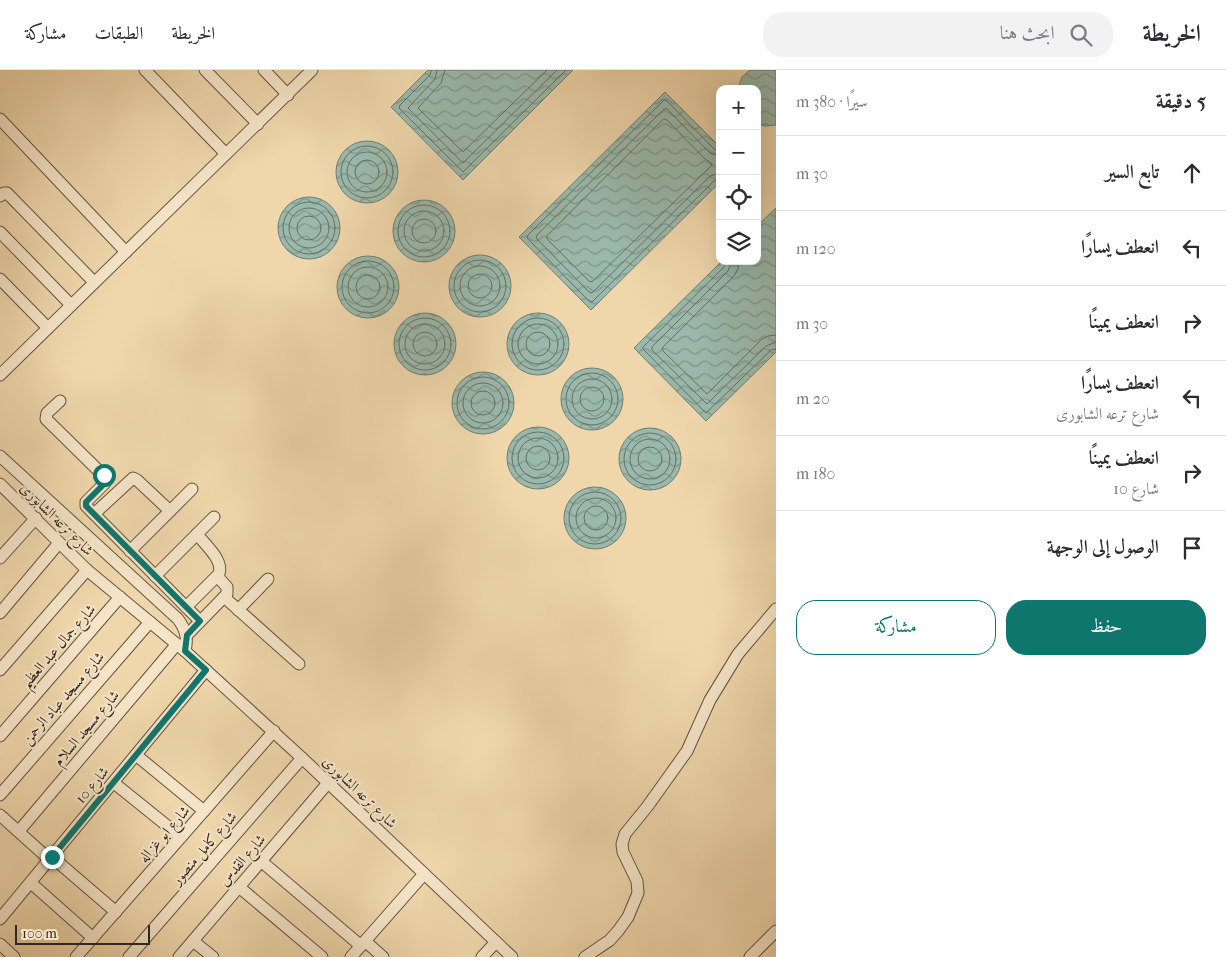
<!DOCTYPE html>
<html lang="ar">
<head>
<meta charset="utf-8">
<style>
  body { margin:0; font-family:"IM FELL French Canon",Amiri,serif; background:#f2f2f3; color:#2b2b33; direction:rtl }
  .controls { position:absolute; right:15px; top:15px; display:grid; overflow:hidden; border-radius:10px; box-shadow:0 5px 20px #0002 }
  .controls button { width:45px; height:45px; display:grid; place-items:center; padding:0; border:0; border-bottom:1px solid #e1e1e2; background:#fff; color:#2b2b33; font:25px sans-serif }
  .scale { position:absolute; left:15px; bottom:12px; width:135px; box-sizing:border-box; padding-left:5px; border:2px solid #32281d; border-top:0; font-size:14px; line-height:18px; white-space:nowrap; color:#32281d; -webkit-text-stroke:4px #f5e4c8; paint-order:stroke }
  .stop { position:absolute; width:15px; height:15px; margin:-11px; border:4px solid #0f766e; border-radius:50%; background:#fff }
  .stop.end { background:#0f766e; border-color:#fff; box-shadow:0 1px 5px #0008 }
  .list { margin:0; padding:0; list-style:none }
  h2 { display:flex; justify-content:space-between; align-items:center; height:65px; margin:0; padding:0 20px; font-size:21px }
  h2 small { font-size:16px; font-weight:400; color:#7c7c81 }
  .list li { display:grid; grid-template-columns:32px 1fr auto; gap:15px; align-items:center; box-sizing:border-box; height:75px; padding:0 20px; border-top:1px solid #e1e1e2 }
  .list b { display:block; font-size:19px; white-space:nowrap }
  .list p { margin:0; font-size:16px; white-space:nowrap; color:#7c7c81 }
  .list em { font-size:16px; font-style:normal; color:#7c7c81 }
  .actions { display:flex; gap:10px; padding:15px 20px }
  .actions a { flex:1; padding:11px 0; border:1px solid #0f766e; border-radius:20px; text-align:center; font-size:18px; color:#0f766e }
  .actions .main { background:#0f766e; color:#fff }
  .icon { flex:none; width:28px; height:28px; fill:none; stroke:currentColor; stroke-width:2; stroke-linecap:round; stroke-linejoin:round }
  .map { position:relative; flex:none; width:776px; height:887px; overflow:hidden; direction:ltr }
  header { display:flex; align-items:center; gap:30px; box-sizing:border-box; height:70px; padding:0 25px; background:#fff; border-bottom:1px solid #e1e1e2 }
  header strong { font-size:24px }
  nav { display:flex; gap:28px; margin-inline-start:auto; font-size:18px }
  .search { width:350px; height:45px; background:#f2f2f3; display:flex; align-items:center; gap:12px; box-sizing:border-box; padding:0 18px; border-radius:20px; color:#7c7c81; font-size:19px }
  main { display:flex }
  aside { flex:1; background:#fff }
  .map>svg:first-child { display:block }
</style>
</head>
<body>
<header>
<strong>الخريطة</strong>
<div class="search"><svg class="icon" aria-label="search" viewBox="0 0 24 24"><circle cx="10" cy="10" r="6"/><path d="M15 15l6 6"/></svg>ابحث هنا</div>
<nav><a>الخريطة</a><a>الطبقات</a><a>مشاركة</a></nav>
</header>
<main>
<aside>
<h2>5 دقيقة<small>سيرًا · 380 m</small></h2>
<ul class="list">
<li><svg class="icon" aria-label="ahead" viewBox="0 0 24 24"><path d="M12 20V5M6 11l6-6 6 6"/></svg><div><b>تابع السير</b></div><em>30 m</em></li>
<li><svg class="icon" aria-label="left" viewBox="0 0 24 24"><path d="M17 20v-9H6M10 6l-5 5 5 5"/></svg><div><b>انعطف يسارًا</b></div><em>120 m</em></li>
<li><svg class="icon" aria-label="right" viewBox="0 0 24 24"><path d="M7 20v-9h11M14 6l5 5-5 5"/></svg><div><b>انعطف يمينًا</b></div><em>30 m</em></li>
<li><svg class="icon" aria-label="left" viewBox="0 0 24 24"><path d="M17 20v-9H6M10 6l-5 5 5 5"/></svg><div><b>انعطف يسارًا</b><p>شارع ترعه الشابورى</p></div><em>20 m</em></li>
<li><svg class="icon" aria-label="right" viewBox="0 0 24 24"><path d="M7 20v-9h11M14 6l5 5-5 5"/></svg><div><b>انعطف يمينًا</b><p>شارع 10</p></div><em>180 m</em></li>
<li><svg class="icon" aria-label="arrive" viewBox="0 0 24 24"><path d="M6 21V4h12l-3 4 3 4H6"/></svg><div><b>الوصول إلى الوجهة</b></div></li>
</ul>
<div class="actions"><a class="main">حفظ</a><a>مشاركة</a></div>
</aside>
<div class="map">
<svg width="776" height="887" viewBox="0 0 776 887">
  <defs>
    <pattern id="water-waves" width="16" height="10" patternUnits="userSpaceOnUse" patternTransform="scale(1.25)"><rect width="16" height="10" fill="#9ab9ac"/><path d="M0 5q4-4 8 0t8 0" fill="none" stroke="#7e968b"/></pattern>
  </defs>
  <rect width="100%" height="100%" fill="#efd6ab"/>
  <filter id="stains"><feTurbulence type="fractalNoise" baseFrequency=".004" numOctaves="4"/><feColorMatrix values="0 0 0 0 .2 0 0 0 0 .09 0 0 0 0 .02 0 0 0 .5 -.17"/></filter>
  <radialGradient id="worn" r=".72"><stop offset=".6" stop-color="#630" stop-opacity="0"/><stop offset="1" stop-color="#630" stop-opacity=".3"/></radialGradient>
  <g fill="url(#water-waves)" stroke="#707f73">
    <path d="M428,0H573L463,110L391,37Z"/>
    <path d="M750,0H776V55L766,56L757,54V19H738L742,7Z"/>
    <path d="M665,22L720,77V112L591,240L519,167Z"/>
    <circle cx="367" cy="102" r="31"/>
    <circle cx="309" cy="158" r="31"/>
    <circle cx="424" cy="161" r="31"/>
    <path d="M776,138V282L706,351L634,278L722,191H757V156Z"/>
    <circle cx="480" cy="216" r="31"/>
    <circle cx="368" cy="217" r="31"/>
    <circle cx="425" cy="274" r="31"/>
    <circle cx="538" cy="274" r="31"/>
    <circle cx="592" cy="329" r="31"/>
    <circle cx="483" cy="333" r="31"/>
    <circle cx="538" cy="388" r="31"/>
    <circle cx="650" cy="389" r="31"/>
    <circle cx="595" cy="448" r="31"/>
  </g>
  <g fill="none" stroke-linecap="round" stroke-linejoin="round">
    <g stroke="#667064" stroke-width="1">
      <path d="M431,0L430,5L400,35L399,38L463,102L566,0"/>
      <path d="M437,0L435,9L408,38L463,93L557,0"/>
      <path d="M445,0L441,13L418,38L463,82L547,0"/>
      <path d="M664,49L667,50L705,89L711,93L712,95L593,211L590,212L547,169V166Z"/>
      <circle cx="367" cy="102" r="26"/>
      <path d="M720,80L714,79L667,31L664,30L528,165L527,168L589,231L592,232L714,111L720,109"/>
      <circle cx="367" cy="102" r="20"/>
      <path d="M720,86L710,83L667,39H664L537,165L536,168L589,222L592,223L710,106L720,103"/>
      <circle cx="367" cy="102" r="12"/>
      <circle cx="309" cy="158" r="26"/>
      <circle cx="424" cy="161" r="26"/>
      <circle cx="309" cy="158" r="20"/>
      <circle cx="424" cy="161" r="20"/>
      <circle cx="309" cy="158" r="12"/>
      <circle cx="424" cy="161" r="12"/>
      <circle cx="480" cy="216" r="26"/>
      <circle cx="368" cy="217" r="26"/>
      <path d="M725,191L724,197L643,277V279L706,343L771,280L776,279"/>
      <path d="M732,191L728,201L652,277V280L707,334L766,276L776,272"/>
      <path d="M739,191L738,199L734,206L663,277L662,280L707,324L761,270L768,266L776,265"/>
      <circle cx="480" cy="216" r="20"/>
      <circle cx="368" cy="217" r="20"/>
      <circle cx="480" cy="216" r="12"/>
      <circle cx="368" cy="217" r="12"/>
      <circle cx="425" cy="274" r="26"/>
      <circle cx="538" cy="274" r="26"/>
      <circle cx="425" cy="274" r="20"/>
      <circle cx="538" cy="274" r="20"/>
      <circle cx="425" cy="274" r="12"/>
      <circle cx="538" cy="274" r="12"/>
      <circle cx="592" cy="329" r="26"/>
      <circle cx="483" cy="333" r="26"/>
      <circle cx="592" cy="329" r="20"/>
      <circle cx="483" cy="333" r="20"/>
      <circle cx="592" cy="329" r="12"/>
      <circle cx="483" cy="333" r="12"/>
      <circle cx="538" cy="388" r="26"/>
      <circle cx="650" cy="389" r="26"/>
      <circle cx="538" cy="388" r="20"/>
      <circle cx="650" cy="389" r="20"/>
      <circle cx="538" cy="388" r="12"/>
      <circle cx="650" cy="389" r="12"/>
      <circle cx="595" cy="448" r="26"/>
      <circle cx="596" cy="448" r="20"/>
      <circle cx="596" cy="448" r="12"/>
    </g>
    <g stroke="#615440" stroke-width="13">
      <g id="minor">
        <path d="M145,0L226,84"/>
        <path d="M205,0L258,54"/>
        <path d="M264,0L288,25"/>
        <path d="M0,49L126,182"/>
        <path d="M0,126L4,123H7L94,212"/>
        <path d="M0,162L71,235"/>
        <path d="M0,209L48,258"/>
        <path d="M0,305L312,0"/>
        <path d="M60,331L47,343L46,349L105,407V413L86,432V436L200,551"/>
        <path d="M0,386L178,549C186,560 188,568 185,581"/>
        <path d="M0,414L87,500L185,581L302,688L512,887"/>
        <path d="M94,444L133,408L137,410L170,441"/>
        <path d="M130,481L192,419"/>
        <path d="M0,488L36,448"/>
        <path d="M155,506L214,447"/>
        <path d="M224,527L299,594"/>
        <path d="M186,537L219,504C224,490 205,475 197,464"/>
        <path d="M238,540L268,509"/>
        <path d="M0,543L59,473"/>
        <path d="M187,565L227,524V517L217,506"/>
        <path d="M0,600L87,500"/>
        <path d="M0,666L120,527"/>
        <path d="M136,685L204,741"/>
        <path d="M114,713L181,767"/>
        <path d="M0,725L150,552"/>
        <path d="M0,745L50,790"/>
        <path d="M19,761L177,574"/>
        <path d="M52,787L116,842"/>
        <path d="M261,791L361,876"/>
        <path d="M31,813L93,868"/>
        <path d="M239,817L322,887"/>
        <path d="M0,849L206,600"/>
        <path d="M193,871L213,887"/>
        <path d="M365,871L383,887"/>
        <path d="M0,874L14,887"/>
        <path d="M76,887L274,661"/>
        <path d="M129,887L302,688"/>
        <path d="M179,887L328,713"/>
        <path d="M351,887L424,804"/>
        <path d="M482,887L496,872"/>
        <path d="M585,887L610,870L618,861L628,847L638,823L637,811L623,782L622,774L625,764L647,737L687,681L710,630L738,584L776,539"/>
        <path d="M750,887L776,861"/>
      </g>
    </g>
    <use href="#minor" stroke="#f5e4c8" stroke-width="11"/>
  </g>
  <g fill="none" stroke-linecap="round" stroke-linejoin="round">
    <path stroke="#0f766e" stroke-width="6" d="M52,787L206,600L185,581L187,565L200,551L86,436V432L105,413L104,405"/>
  </g>
  <g text-anchor="middle" dominant-baseline="central" stroke-width="4" stroke-linejoin="round" paint-order="stroke">
    <g font-size="15" fill="#32281d" stroke="#f5e4c8">
      <text transform="translate(57 449) rotate(45)">شارع ترعه الشابورى</text>
      <text transform="translate(58 576) rotate(-49)">شارع جمال عبد العظيم</text>
      <text transform="translate(63 628) rotate(-49)">شارع مسجد عباد الرحمن</text>
      <text transform="translate(86 658) rotate(-50)">شارع مسجد السلام</text>
      <text transform="translate(92 715) rotate(-50)">شارع 10</text>
      <text transform="translate(360 722) rotate(44)">شارع ترعه الشابورى</text>
      <text transform="translate(164 764) rotate(-49)">شارع ابو غزاله</text>
      <text transform="translate(204 778) rotate(-49)">شارع كامل منصور</text>
      <text transform="translate(242 790) rotate(-49)">شارع القدس</text>
    </g>
  </g>
  <rect width="100%" height="100%" filter="url(#stains)"/>
  <rect width="100%" height="100%" fill="url(#worn)"/>
</svg>
<div class="controls">
<button>+</button>
<button>−</button>
<button><svg class="icon" aria-label="locate" viewBox="0 0 24 24"><circle cx="12" cy="12" r="6"/><path d="M12 2v4M12 18v4M2 12h4M18 12h4"/></svg></button>
<button><svg class="icon" aria-label="layers" viewBox="0 0 24 24"><path d="M12 4l9 5-9 5-9-5zM3 14l9 5 9-5"/></svg></button>
</div>
<div class="scale">100 m</div>
<div class="stop" style="left:104px;top:405px"></div>
<div class="stop end" style="left:52px;top:787px"></div>
</div>
</main>
</body>
</html>
